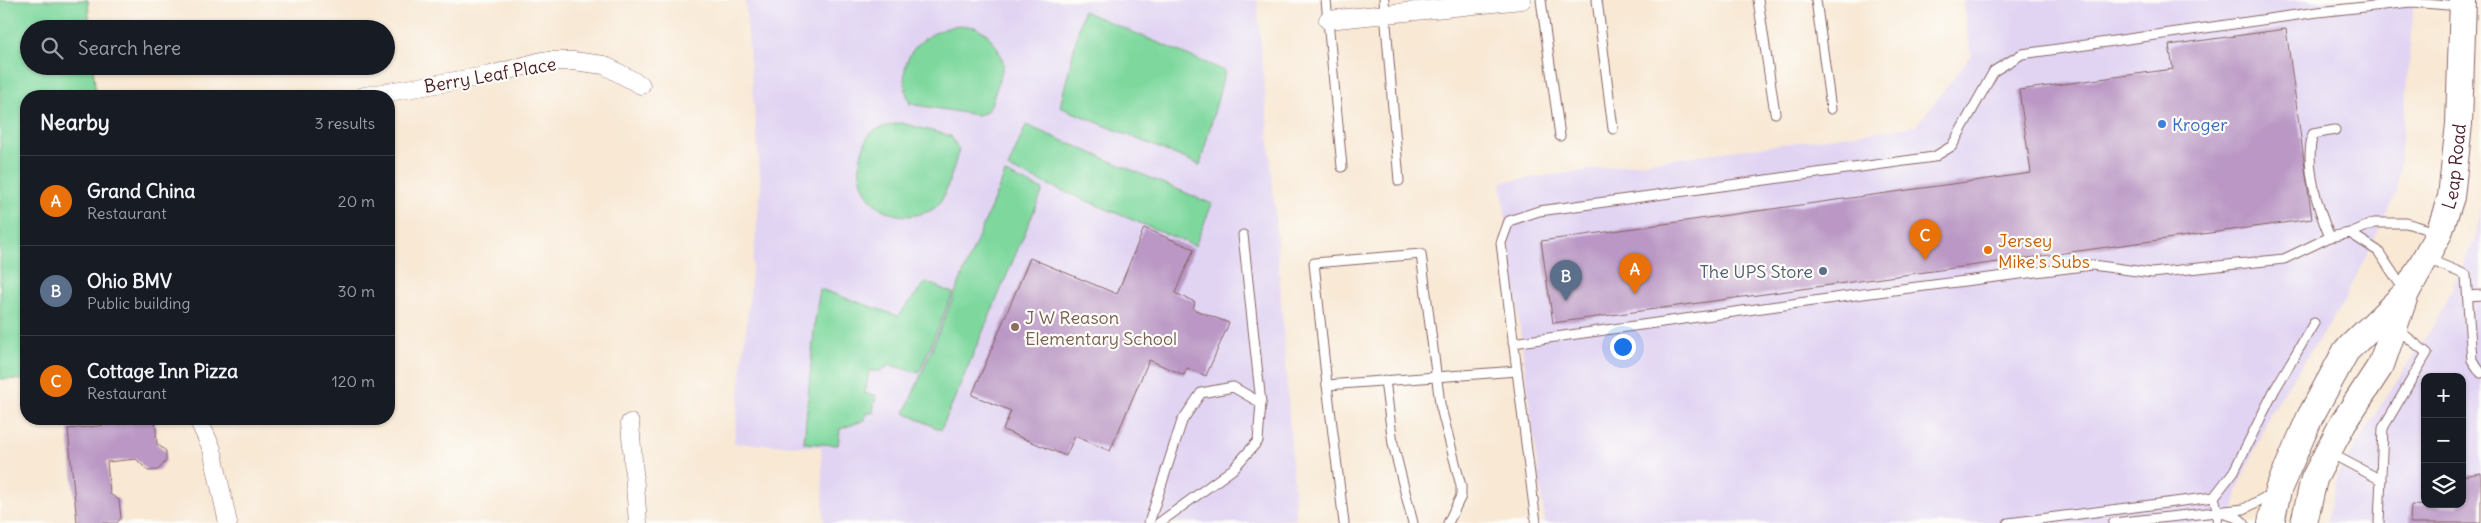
<!DOCTYPE html>
<html lang="en">
<head>
<meta charset="utf-8">
<style>
  body { margin:0; font-family:Delius,sans-serif; background:#20242c; color:#f1f3f6 }
  .controls { position:absolute; right:15px; bottom:15px; display:grid; overflow:hidden; border-radius:10px; box-shadow:0 1px 4px #0004 }
  .controls button { width:45px; height:45px; display:grid; place-items:center; padding:0; border:0; border-bottom:1px solid #363941; background:#171b24; color:#f1f3f6; font:25px sans-serif }
  .you { position:absolute; left:1622px; top:346px; width:18px; height:18px; margin:-12px; border:4px solid #fff; border-radius:50%; background:#1a73e8; box-shadow:0 0 0 8px #1a73e833 }
  .badge { display:grid; place-items:center; width:32px; height:32px; border-radius:50%; background:#1a73e8; color:#fff; font-size:16px; font-weight:700 }
  .pin { position:absolute; translate:-50% -41px; filter:drop-shadow(0 1px 2px #0008) }
  .pin::after { content:''; position:absolute; top:26px; width:18px; height:15px; background:inherit; clip-path:polygon(0 0,100% 0,50% 100%) }
  .list { margin:0; padding:0; list-style:none }
  h2 { display:flex; justify-content:space-between; align-items:center; height:65px; margin:0; padding:0 20px; font-size:21px }
  h2 small { font-size:16px; font-weight:400; color:#9ea1a6 }
  .list li { display:grid; grid-template-columns:32px 1fr auto; gap:15px; align-items:center; box-sizing:border-box; height:90px; padding:0 20px; border-top:1px solid #363941 }
  .list b { display:block; font-size:19px; white-space:nowrap }
  .list p { margin:0; font-size:16px; white-space:nowrap; color:#9ea1a6 }
  .list em { font-size:16px; font-style:normal; color:#9ea1a6 }
  .icon { flex:none; width:28px; height:28px; fill:none; stroke:currentColor; stroke-width:2; stroke-linecap:round; stroke-linejoin:round }
  .map { position:relative; flex:none; width:2481px; height:523px; overflow:hidden }
  .search { position:absolute; background:#171b24; box-shadow:0 1px 4px #0004; left:20px; top:20px; width:375px; height:55px; display:flex; align-items:center; gap:12px; box-sizing:border-box; padding:0 18px; border-radius:28px; color:#9ea1a6; font-size:19px }
  .panel { position:absolute; background:#171b24; box-shadow:0 1px 4px #0004; left:20px; top:90px; width:375px; height:335px; border-radius:20px }
  .map>svg:first-child { display:block }
</style>
</head>
<body>
<div class="map">
<svg width="2481" height="523" viewBox="0 0 2481 523">
  <rect width="100%" height="100%" fill="#fdfcf7"/>
  <filter id="ink" filterUnits="userSpaceOnUse"><feTurbulence type="fractalNoise" baseFrequency=".02" numOctaves="2"/><feDisplacementMap in="SourceGraphic" scale="10" xChannelSelector="R" yChannelSelector="G"/><feConvolveMatrix kernelMatrix="1 2 1 2 8 2 1 2 1" color-interpolation-filters="sRGB"/></filter>
  <filter id="wash" filterUnits="userSpaceOnUse"><feTurbulence type="fractalNoise" baseFrequency=".0096" numOctaves="4" result="noise"/><feDisplacementMap in="SourceGraphic" scale="20" xChannelSelector="R" yChannelSelector="G"/><feGaussianBlur stdDeviation="1.12" result="paint"/><feColorMatrix in="noise" values="0 0 0 0 0 0 0 0 0 0 0 0 0 0 0 0 0 1.4 0 .05"/><feComposite in="paint" operator="in"/></filter>
  <g filter="url(#wash)">
    <rect width="100%" height="100%" fill="#f8e8d4"/>
    <g fill="#e1d4f3" fill-rule="evenodd">
      <path d="M745,0H1257L1275,211L1296,519L1261,523H824L821,447L734,443L761,186Z"/>
      <path d="M1963,0H2414L2397,193L2342,305L2271,411L2237,491L2233,523H1545L1501,182L1916,126L1971,56Z"/>
      <path d="M2481,202V523H2326L2338,474L2390,391L2437,320L2474,242ZM2425,377H2462V504H2425Z"/>
    </g>
    <g fill="#7ed89e" stroke="#647c64">
      <path d="M0,0H88L90,29H29V66H93L96,96H26V380L0,379Z"/>
      <path d="M1083,11L1225,71L1200,165L1060,107Z"/>
      <path d="M959,25L975,27L986,33L997,47L1004,64L991,105L985,113L977,115L910,104C893,59 917,34 959,25Z"/>
      <path d="M901,123L951,136L959,150C955,161 946,197 939,204C933,211 925,213 916,215C877,222 850,185 863,149C865,145 866,138 869,135C877,127 890,125 901,123Z"/>
      <path d="M1026,125L1212,204L1195,246L1008,168Z"/>
      <path d="M1005,173L1043,190L941,430L905,413Z"/>
      <path d="M926,282L953,293L919,373L890,365L880,371H869L865,394L876,395L873,413H866L865,420L840,429L838,445L804,443L815,320L820,289L898,316Z"/>
    </g>
    <g id="blocks">
      <g fill="#ba97c4">
        <path d="M2286,29L2312,219L1553,323L1541,241L2031,173L2019,90L2173,69L2169,45Z"/>
        <path d="M1144,228L1194,249L1175,293L1195,302L1193,309L1229,323L1206,376L1187,368L1184,375L1149,360L1110,451L1075,436L1066,456L1003,430L1011,411L972,395L1030,258L1117,294Z"/>
        <path d="M155,420L157,444L166,451V461L158,470L148,471L136,459L107,462L110,494L119,500L121,518L117,523H77L68,429Z"/>
        <path d="M2481,473V523H2410L2411,505L2459,507V504H2462V476Z"/>
      </g>
    </g>
  </g>
  <g filter="url(#ink)">
    <use href="#blocks" fill-opacity="0" stroke="#876566" stroke-width="1"/>
    <g fill="none" stroke-linecap="round" stroke-linejoin="round">
      <g stroke="#876566" stroke-width="11">
        <g id="lane">
          <path d="M1326,0L1342,167"/>
          <path d="M1384,0L1399,181"/>
          <path d="M1541,0L1560,136"/>
          <path d="M1597,0L1613,129"/>
          <path d="M1758,0L1775,113"/>
          <path d="M1816,0L1831,109"/>
          <path d="M2350,233L2378,251L2404,290"/>
          <path d="M2330,237C2318,210 2304,164 2313,134L2335,130"/>
          <path d="M2428,259L2466,275L2472,360L2481,373"/>
          <path d="M2469,296L2481,295"/>
          <path d="M1513,343L1870,293L2092,265L2152,273L2284,259L2330,237L2350,233L2374,223H2406L2436,232"/>
          <path d="M1385,380L1393,444L1413,523"/>
          <path d="M1327,385L1517,371"/>
          <path d="M2330,453L2381,480"/>
          <path d="M2214,497L2218,513L2217,523"/>
          <path d="M2221,513L2238,518L2244,523"/>
          <path d="M1149,523L1182,421L1201,393L1233,387L1261,403"/>
          <path d="M1159,523L1233,469L1258,441L1261,403L1243,235"/>
          <path d="M1344,523L1327,385L1314,263L1421,254L1440,404L1461,486V496L1448,523"/>
          <path d="M1536,523L1501,243L1509,221L1539,211L1934,157L1952,146L1994,71L2022,54L2318,12L2411,2L2460,6"/>
          <path d="M2008,523L2214,497L2234,471L2274,391L2314,323"/>
          <path d="M2113,523L2244,509L2271,494"/>
          <path d="M2379,523L2383,428L2427,353L2396,328"/>
        </g>
      </g>
      <g stroke="#876566" stroke-width="19">
        <g id="street">
          <path d="M1328,20L1522,0"/>
          <path d="M364,96L491,75L542,61H573L604,65L641,85"/>
          <path d="M198,419L212,449L228,523"/>
          <path d="M630,423L638,523"/>
        </g>
      </g>
      <g stroke="#876566" stroke-width="28">
        <g id="secondary">
          <path d="M2271,523L2278,490L2310,417L2346,351L2402,297"/>
          <path id="s1" d="M2304,523L2314,479L2343,423L2381,365L2406,293L2439,233L2451,197L2459,124L2463,0"/>
        </g>
      </g>
      <use href="#lane" stroke="#fff" stroke-width="9"/>
      <use href="#street" stroke="#fff" stroke-width="18"/>
      <use href="#secondary" stroke="#fff" stroke-width="26"/>
    </g>
  </g>
  <circle fill="#3f7fe0" stroke="#fdfcf7" stroke-width="2" cx="2162" cy="124" r="5"/>
  <circle fill="#e8710a" stroke="#fdfcf7" stroke-width="2" cx="1988" cy="250" r="5"/>
  <circle fill="#5c6f8a" stroke="#fdfcf7" stroke-width="2" cx="1823" cy="271" r="5"/>
  <circle fill="#8d6e63" stroke="#fdfcf7" stroke-width="2" cx="1015" cy="327" r="5"/>
  <g text-anchor="middle" dominant-baseline="central" stroke-width="4.5" stroke-linejoin="round" paint-order="stroke">
    <g font-size="18" fill="#4a1f2b" stroke="#fdfcf7">
      <text transform="translate(490 75) rotate(-10)">Berry Leaf Place</text>
      <text stroke="none"><textPath href="#s1" startOffset="391">Leap Road</textPath></text>
    </g>
    <g font-size="18" fill="#366cbe" stroke="#fdfcf7" text-anchor="start">
      <text x="2172" y="124">Kroger</text>
    </g>
    <g font-size="18" fill="#c56008" stroke="#fdfcf7" text-anchor="start">
      <text x="1998" y="240">Jersey<tspan x="1998" dy="21">Mike's Subs</tspan></text>
    </g>
    <g font-size="18" fill="#4e5e75" stroke="#fdfcf7" text-anchor="end">
      <text x="1813" y="271">The UPS Store</text>
    </g>
    <g font-size="18" fill="#785e54" stroke="#fdfcf7" text-anchor="start">
      <text x="1025" y="317">J W Reason<tspan x="1025" dy="21">Elementary School</tspan></text>
    </g>
  </g>
</svg>
<div class="controls">
<button>+</button>
<button>−</button>
<button><svg class="icon" aria-label="layers" viewBox="0 0 24 24"><path d="M12 4l9 5-9 5-9-5zM3 14l9 5 9-5"/></svg></button>
</div>
<div class="you"></div>
<div class="pin badge" style="left:1635px;top:294px;background:#e8710a">A</div>
<div class="pin badge" style="left:1566px;top:301px;background:#5c6f8a">B</div>
<div class="pin badge" style="left:1925px;top:260px;background:#e8710a">C</div>
<div class="search"><svg class="icon" aria-label="search" viewBox="0 0 24 24"><circle cx="10" cy="10" r="6"/><path d="M15 15l6 6"/></svg>Search here</div>
<section class="panel">
<h2>Nearby<small>3 results</small></h2>
<ul class="list">
<li><span class="badge" style="background:#e8710a">A</span><div><b>Grand China</b><p>Restaurant</p></div><em>20 m</em></li>
<li><span class="badge" style="background:#5c6f8a">B</span><div><b>Ohio BMV</b><p>Public building</p></div><em>30 m</em></li>
<li><span class="badge" style="background:#e8710a">C</span><div><b>Cottage Inn Pizza</b><p>Restaurant</p></div><em>120 m</em></li>
</ul>
</section>
</div>
</body>
</html>
